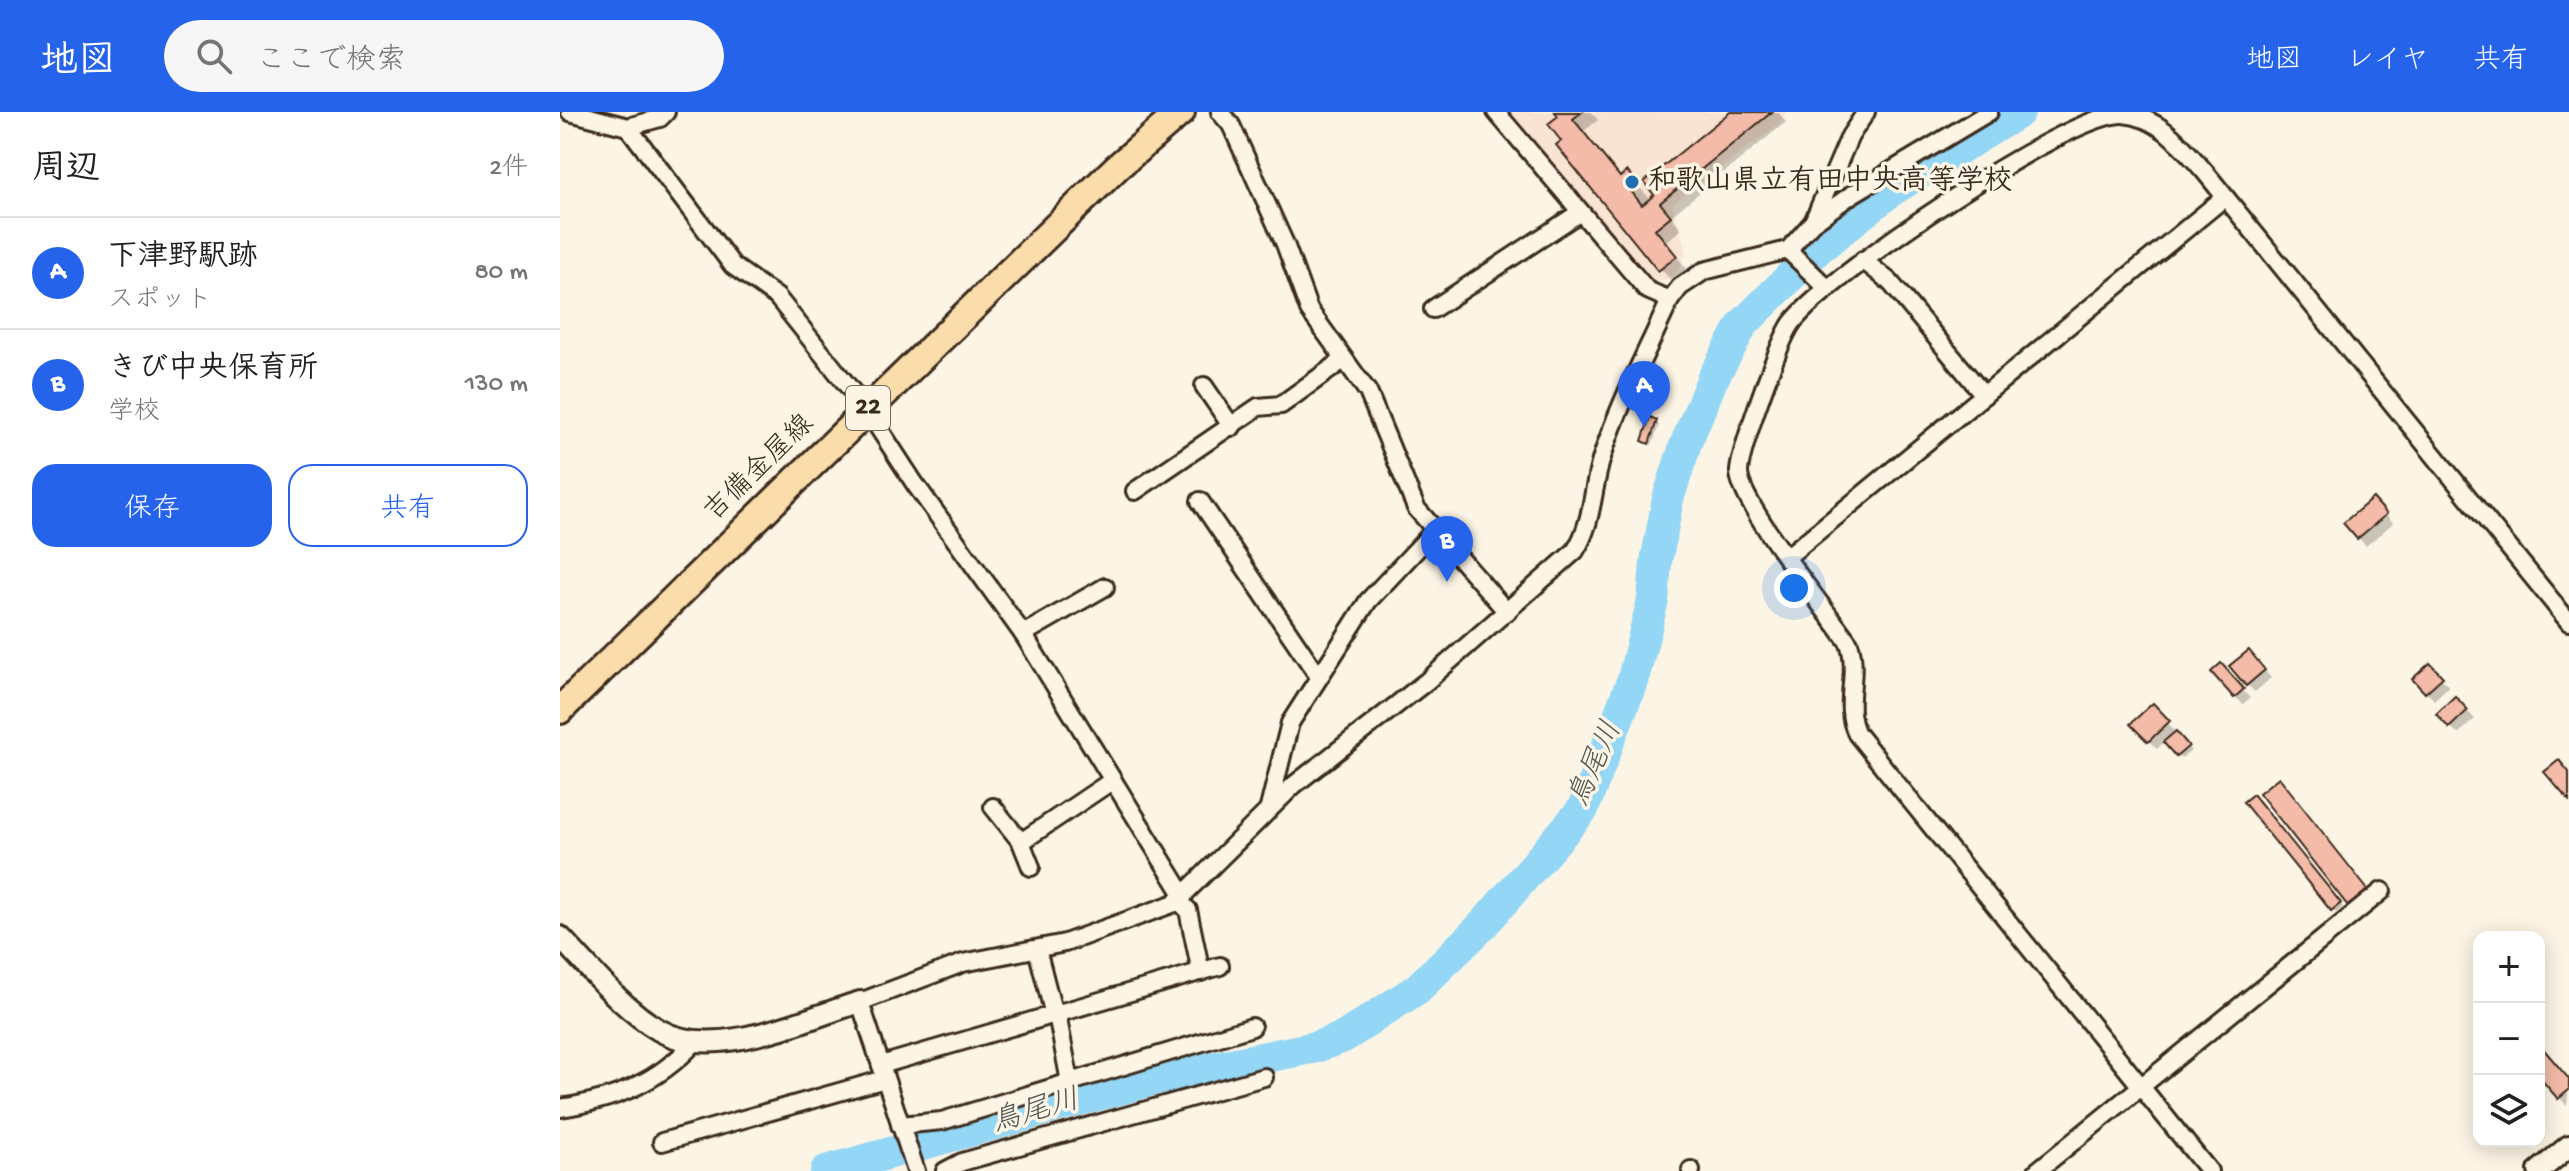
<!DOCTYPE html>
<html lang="ja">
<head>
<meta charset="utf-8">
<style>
  body { margin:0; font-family:"Gochi Hand","Klee One",sans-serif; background:#f6f6f6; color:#202124 }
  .controls { position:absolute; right:24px; bottom:24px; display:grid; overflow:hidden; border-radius:16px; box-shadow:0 4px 20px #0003 }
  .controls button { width:72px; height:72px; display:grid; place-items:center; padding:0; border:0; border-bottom:2px solid #e0e0e0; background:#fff; color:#202124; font:40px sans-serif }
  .you { position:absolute; left:1234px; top:476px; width:28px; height:28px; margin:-20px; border:6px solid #fff; border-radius:50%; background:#1a73e8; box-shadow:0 0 0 12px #1a73e833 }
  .badge { display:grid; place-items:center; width:52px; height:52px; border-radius:50%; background:#2563eb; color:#fff; font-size:26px; font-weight:700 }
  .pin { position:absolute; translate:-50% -66px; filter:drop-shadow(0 2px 4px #0008) }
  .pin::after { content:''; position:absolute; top:42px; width:28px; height:24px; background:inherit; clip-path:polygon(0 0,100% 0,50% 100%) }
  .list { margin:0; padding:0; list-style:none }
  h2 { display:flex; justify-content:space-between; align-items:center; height:104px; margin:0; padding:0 32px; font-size:34px }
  h2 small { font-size:26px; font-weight:400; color:#757577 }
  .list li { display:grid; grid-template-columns:52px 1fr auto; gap:24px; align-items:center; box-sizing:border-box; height:112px; padding:0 32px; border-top:2px solid #e0e0e0 }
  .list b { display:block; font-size:30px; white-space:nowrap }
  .list p { margin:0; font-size:26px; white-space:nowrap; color:#757577 }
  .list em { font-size:26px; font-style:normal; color:#757577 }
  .actions { display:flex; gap:16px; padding:24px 32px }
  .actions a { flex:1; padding:18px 0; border:2px solid #2563eb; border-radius:24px; text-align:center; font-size:28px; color:#2563eb }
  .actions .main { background:#2563eb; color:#fff }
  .icon { flex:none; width:44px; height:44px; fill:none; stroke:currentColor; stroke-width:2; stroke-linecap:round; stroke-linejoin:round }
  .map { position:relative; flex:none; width:2009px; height:1059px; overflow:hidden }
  header { display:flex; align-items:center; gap:48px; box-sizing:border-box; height:112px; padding:0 40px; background:#2563eb; color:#fff }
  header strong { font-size:38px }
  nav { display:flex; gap:44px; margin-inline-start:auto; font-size:28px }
  .search { width:560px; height:72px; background:#f6f6f6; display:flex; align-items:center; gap:20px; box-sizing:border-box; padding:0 28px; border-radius:44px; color:#757577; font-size:30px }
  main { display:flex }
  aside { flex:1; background:#fff }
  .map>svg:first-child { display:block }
</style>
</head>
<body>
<header>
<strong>地図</strong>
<div class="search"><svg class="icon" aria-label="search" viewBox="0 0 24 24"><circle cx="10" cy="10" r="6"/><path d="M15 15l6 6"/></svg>ここで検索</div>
<nav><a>地図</a><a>レイヤ</a><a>共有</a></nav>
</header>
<main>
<aside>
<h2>周辺<small>2件</small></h2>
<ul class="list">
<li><span class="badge">A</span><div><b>下津野駅跡</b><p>スポット</p></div><em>80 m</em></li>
<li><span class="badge">B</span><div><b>きび中央保育所</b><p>学校</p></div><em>130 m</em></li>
</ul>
<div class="actions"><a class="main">保存</a><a>共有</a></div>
</aside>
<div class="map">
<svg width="2009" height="1059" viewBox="0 0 2009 1059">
  <rect width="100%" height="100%" fill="#fcf5e5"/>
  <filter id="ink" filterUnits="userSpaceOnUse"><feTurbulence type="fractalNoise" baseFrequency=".0125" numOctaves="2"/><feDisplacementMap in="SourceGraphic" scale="16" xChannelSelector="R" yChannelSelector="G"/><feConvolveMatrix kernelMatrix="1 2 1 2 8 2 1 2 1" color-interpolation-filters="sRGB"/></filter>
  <g filter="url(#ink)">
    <path fill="#f9e4d3" d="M946,0H1226L1217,14L1112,92L1126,139L1119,159L1103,169L1090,168L1069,148Z"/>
    <g fill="#0003">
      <path d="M997,0H1031L1038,8L1023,20L1061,67L1067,62L1091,88L1173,0H1218L1226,10L1111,104L1122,117L1105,130L1127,157L1112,170L999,33L1004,29Z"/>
      <path d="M1096,309L1099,313L1092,333L1084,328Z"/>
      <path d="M1821,396L1833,411L1806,434L1786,412Z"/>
      <path d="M1696,548L1711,566L1695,580L1687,573Z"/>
      <path d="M1869,554L1889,574L1874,588L1855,567Z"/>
      <path d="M1668,562L1690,586L1683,592L1675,585Z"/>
      <path d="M1895,587L1915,607L1898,622L1878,602Z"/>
      <path d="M1593,593L1631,639L1621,647L1605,629L1597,637L1573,612Z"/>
      <path d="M1722,671L1810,782L1793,796L1702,681Z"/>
      <path d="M1696,688L1783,795L1776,801L1686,690Z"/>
      <path d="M1980,936L2009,968L2007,994L1979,962Z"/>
    </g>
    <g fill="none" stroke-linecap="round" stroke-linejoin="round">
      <path stroke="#93d6f5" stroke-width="32" d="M266,1059L595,967L756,935L784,925L857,877L923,813L1023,697L1073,567L1093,488L1096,450L1108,387L1126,331L1152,268L1183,212L1258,137L1332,78L1459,0"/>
    </g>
    <g fill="#f3bba8" stroke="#3b2a1e" stroke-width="2">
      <path d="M995,0H1022L1013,7L1060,65L1067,59L1079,73L1071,79L1082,93L1094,83L1084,70L1170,0H1212L1100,91L1111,104L1095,117L1117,144L1098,159L996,33L1001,29L988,12L998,4Z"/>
      <path d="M1090,305L1097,308L1089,332L1082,329Z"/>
      <path d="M1813,386L1827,402L1797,427L1783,411Z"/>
      <path d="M1689,538L1705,558L1686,574L1669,554Z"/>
      <path d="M1661,551L1684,577L1674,586L1651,560Z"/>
      <path d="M1870,551L1883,565L1865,581L1852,567Z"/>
      <path d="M1895,584L1908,598L1889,616L1876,602Z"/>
      <path d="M1593,591L1610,609L1588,630L1570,612Z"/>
      <path d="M1616,619L1629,634L1616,645L1603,630Z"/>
      <path d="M1999,648L2009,660V689L1984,660Z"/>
      <path d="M1719,665L1808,778L1788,794L1699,681Z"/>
      <path d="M1693,682L1781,791L1771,799L1683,690Z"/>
      <path d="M1980,933L2009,967V978L1998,987L1979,965Z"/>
    </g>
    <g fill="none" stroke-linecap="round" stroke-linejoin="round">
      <g stroke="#3b2a1e" stroke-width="22">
        <g id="minor">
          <path d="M10,0L68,15L173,154L217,185L307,298L355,372L463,522L624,784"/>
          <path d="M660,0L671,13L725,132L749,198L808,280L856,396L947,500"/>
          <path d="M936,0L1087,178L1110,188"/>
          <path d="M68,15L100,6L106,0"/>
          <path d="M1253,110L1290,24L1306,0"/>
          <path d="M1228,138L1267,176"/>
          <path d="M1303,148L1330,170L1424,283"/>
          <path d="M873,197L1019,101"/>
          <path d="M644,274L672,315"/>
          <path d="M575,379L698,295L721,293L783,248"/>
          <path d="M640,389L759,565"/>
          <path d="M1228,444L1665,85"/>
          <path d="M463,522L545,475"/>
          <path d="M433,695L461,730L471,755"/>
          <path d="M709,696L730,611L808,489L875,418"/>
          <path d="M461,730L553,668"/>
          <path d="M618,788L628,798L641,860"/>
          <path d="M477,837L494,903"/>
          <path d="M497,902L510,970"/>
          <path d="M321,953L660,854"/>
          <path d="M0,996C54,988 97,971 134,931"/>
          <path d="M340,1013L382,1009L692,915"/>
          <path d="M102,1030L325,967"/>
          <path d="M1131,1058V1059"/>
          <path d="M356,1059L300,890L403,851L505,831L615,791L734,673L867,569L1015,439C1033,412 1032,376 1042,345C1059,291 1087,240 1110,188L1120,175L1144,159L1228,138L1252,111L1291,83L1429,0"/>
          <path d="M385,1059L402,1050L704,965"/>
          <path d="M1477,1059L1822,779"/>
          <path d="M1649,1059L1297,622C1282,592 1300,563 1289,531C1268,500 1177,389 1179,359C1181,336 1219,229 1232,211C1267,164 1509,0 1563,2C1600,5 1622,34 1645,60L2009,510"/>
        </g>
      </g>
      <g stroke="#3b2a1e" stroke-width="26">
        <g id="tertiary">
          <path d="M0,825C30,856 61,896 99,918C154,950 243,907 300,890"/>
          <path d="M1979,1059L2009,1034"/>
        </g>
      </g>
      <g stroke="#3b2a1e" stroke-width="32">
        <path id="primary" d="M0,598L556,56L621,0"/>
      </g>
      <use href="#minor" stroke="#fcf5e5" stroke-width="16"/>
      <use href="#tertiary" stroke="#fcf5e5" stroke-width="20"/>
      <use href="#primary" stroke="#faddab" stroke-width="26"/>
    </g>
  </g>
  <circle fill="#1f6fb2" stroke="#fcf5e5" stroke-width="3" cx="1072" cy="70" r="8"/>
  <g text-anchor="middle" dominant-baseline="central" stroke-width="7" stroke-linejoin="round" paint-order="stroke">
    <rect fill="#fcf5e5" stroke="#75675a" stroke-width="2" x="286" y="274" width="44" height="44" rx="6"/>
    <g font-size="26" font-weight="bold" fill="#3b2a1e">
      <text x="308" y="296">22</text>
    </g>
    <g font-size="28" font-weight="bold" fill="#3b2a1e" stroke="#fcf5e5" text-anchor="start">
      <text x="1088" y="70">和歌山県立有田中央高等学校</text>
    </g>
    <g font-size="28" fill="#3b2a1e" stroke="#fcf5e5">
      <text transform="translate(200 357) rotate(-44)">吉備金屋線</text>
    </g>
    <g font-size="30" font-style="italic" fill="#515554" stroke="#fcf5e5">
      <text transform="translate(1037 653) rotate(-66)">鳥尾川</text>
      <text transform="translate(476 1001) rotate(-16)">鳥尾川</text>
    </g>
  </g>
</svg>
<div class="controls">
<button>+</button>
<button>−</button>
<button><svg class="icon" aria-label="layers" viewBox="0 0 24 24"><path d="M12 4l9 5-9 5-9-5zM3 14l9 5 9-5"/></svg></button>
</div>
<div class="you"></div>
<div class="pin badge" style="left:1084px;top:315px">A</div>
<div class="pin badge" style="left:887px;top:470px">B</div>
</div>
</main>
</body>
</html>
